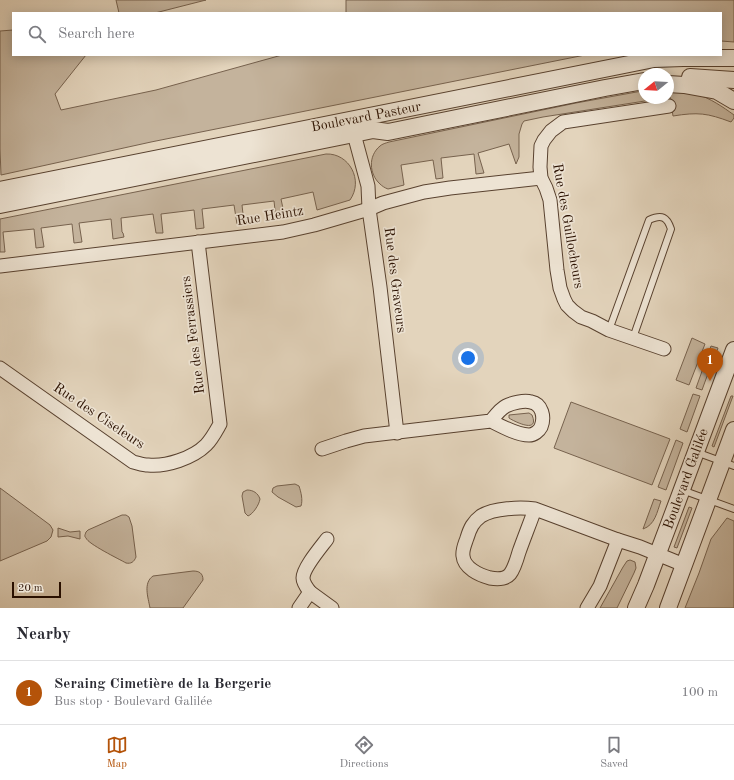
<!DOCTYPE html>
<html lang="en">
<head>
<meta charset="utf-8">
<style>
  body { margin:0; font-family:"Old Standard TT",serif; background:#f2f2f3; color:#2b2b33 }
  .compass { position:absolute; left:638px; top:68px; width:36px; height:36px; border-radius:50%; background:#fff; box-shadow:0 2px 10px #0003; rotate:252deg }
  .scale { position:absolute; left:12px; bottom:10px; width:49px; box-sizing:border-box; padding-left:4px; border:2px solid #2a1000; border-top:0; font-size:11px; line-height:14px; white-space:nowrap; color:#2a1000; -webkit-text-stroke:3px #ede3d3; paint-order:stroke }
  .you { position:absolute; left:468px; top:358px; width:14px; height:14px; margin:-10px; border:3px solid #fff; border-radius:50%; background:#1a73e8; box-shadow:0 0 0 6px #1a73e833 }
  .badge { display:grid; place-items:center; width:26px; height:26px; border-radius:50%; background:#b45309; color:#fff; font-size:13px; font-weight:700 }
  .pin { position:absolute; translate:-50% -33px; filter:drop-shadow(0 1px 2px #0008) }
  .pin::after { content:''; position:absolute; top:21px; width:14px; height:12px; background:inherit; clip-path:polygon(0 0,100% 0,50% 100%) }
  .list { margin:0; padding:0; list-style:none }
  h2 { display:flex; justify-content:space-between; align-items:center; height:52px; margin:0; padding:0 16px; font-size:17px }
  h2 small { font-size:13px; font-weight:400; color:#7c7c81 }
  .list li { display:grid; grid-template-columns:26px 1fr auto; gap:12px; align-items:center; box-sizing:border-box; height:64px; padding:0 16px; border-top:1px solid #e1e1e2 }
  .list b { display:block; font-size:15px; white-space:nowrap }
  .list p { margin:0; font-size:13px; white-space:nowrap; color:#7c7c81 }
  .list em { font-size:13px; font-style:normal; color:#7c7c81 }
  .icon { flex:none; width:22px; height:22px; fill:none; stroke:currentColor; stroke-width:2; stroke-linecap:round; stroke-linejoin:round }
  .map { position:relative; flex:none; width:734px; height:608px; overflow:hidden }
  .search { position:absolute; background:#fff; box-shadow:0 2px 10px #0003; left:12px; right:12px; top:12px; height:44px; display:flex; align-items:center; gap:10px; box-sizing:border-box; padding:0 14px; border-radius:0px; color:#7c7c81; font-size:15px }
  .sheet { height:116px; background:#fff }
  nav { display:flex; justify-content:space-around; align-items:center; box-sizing:border-box; height:56px; border-top:1px solid #e1e1e2; background:#fff; font-size:11px; color:#7c7c81 }
  nav a { display:grid; justify-items:center; gap:2px }
  nav .on { color:#b45309 }
  .map>svg:first-child { display:block }
</style>
</head>
<body>
<div class="map">
<svg width="734" height="608" viewBox="0 0 734 608">
  <rect width="100%" height="100%" fill="#e3d4bc"/>
  <filter id="stains"><feTurbulence type="fractalNoise" baseFrequency=".005" numOctaves="4"/><feColorMatrix values="0 0 0 0 .2 0 0 0 0 .09 0 0 0 0 .02 0 0 0 .5 -.17"/></filter>
  <radialGradient id="worn" r=".72"><stop offset=".6" stop-color="#630" stop-opacity="0"/><stop offset="1" stop-color="#630" stop-opacity=".3"/></radialGradient>
  <g fill="#c4b39c" stroke="#77624e">
    <path d="M116,0H206L155,13H119Z"/>
    <path d="M346,0H734V42L721,41V13H346Z"/>
    <path d="M13,30V55H86L55,94L61,110L156,90L282,55H585L151,142L1,175L0,149V31Z"/>
    <path d="M668,90C677,91 687,92 696,94C710,98 723,107 734,115V118L731,122C707,113 698,112 673,116L670,97H668Z"/>
    <path d="M642,91H644V98H664L543,117L524,121L522,124L519,134V157L516,164L509,144L478,153L484,173L476,174L474,154L441,158L443,178L436,179L433,160L401,165L404,185L388,189C385,188 382,186 380,184C369,174 368,156 380,146C382,144 386,143 389,142L576,103Z"/>
    <path d="M326,154C349,153 364,180 350,200L317,210L313,192L281,199L285,218L276,219L274,201L242,205L244,223L237,224L234,205L202,209L204,228L196,229L194,210L161,214L163,233H156L153,214L121,218L122,232L123,233L124,237L113,239L111,219L79,223L82,242L74,243L72,224L41,228L44,247L36,248L34,229L3,232L5,252H0V219Z"/>
    <path d="M692,338L705,344L689,385L676,380Z"/>
    <path d="M711,346L718,348L706,379L702,390L696,388Z"/>
    <path d="M693,394L700,396L687,432L680,429Z"/>
    <path d="M731,396H733L714,447L712,446Z"/>
    <path d="M571,402L670,439L652,485L554,448Z"/>
    <path d="M529,413L532,415C540,434 515,422 509,418V415Z"/>
    <path d="M676,440L683,443L666,490L658,487Z"/>
    <path d="M295,484L299,486C301,492 303,500 301,506L296,507L278,497L272,492L273,488L277,486Z"/>
    <path d="M0,488L46,522L50,525L53,530L51,537L47,541L0,561Z"/>
    <path d="M247,490C253,490 258,493 260,499C259,505 253,514 248,516L245,513L242,496L243,492Z"/>
    <path d="M654,499L661,501C657,512 655,525 643,529Z"/>
    <path d="M689,507L692,508L677,548L674,547Z"/>
    <path d="M122,515H126L129,517L132,526L136,557C134,562 131,564 126,563C119,559 88,544 86,538C84,536 85,535 86,532L88,530Z"/>
    <path d="M727,518L734,521V608H685L699,573L711,539Z"/>
    <path d="M58,528L70,532L80,531V539L68,536L58,537Z"/>
    <path d="M630,560L635,562L636,568L634,573L617,608H600L623,567L627,561Z"/>
    <path d="M193,571C199,571 203,573 203,580L183,608H150C148,597 143,583 153,576Z"/>
  </g>
  <g fill="none" stroke-linecap="round" stroke-linejoin="round">
    <g stroke="#58412f" stroke-width="8">
      <g id="service">
        <path d="M609,330L649,220C662,214 667,217 671,229L633,338"/>
        <path d="M696,452L734,466"/>
        <path d="M682,490L734,509"/>
      </g>
    </g>
    <g stroke="#58412f" stroke-width="15">
      <g id="minor">
        <path d="M354,134L368,186L369,209L380,287L397,433"/>
        <path d="M0,266L283,232L314,225L369,209L383,203L424,192L450,188L541,178"/>
        <path d="M664,349L609,330L592,321L581,317L573,311L567,305L564,299L560,288L557,270L550,200L546,188L541,178L540,167L541,146L544,140L551,131L563,122L669,106"/>
        <path d="M0,368L133,462C138,463 143,465 148,465C166,467 193,458 206,445C212,439 216,431 220,424L198,242"/>
        <path d="M322,449L346,441L364,436L491,421C495,416 500,409 506,406C512,403 524,400 531,402C542,404 545,417 541,427C539,431 534,435 529,435C517,435 501,426 491,421"/>
        <path d="M535,509C530,523 524,538 519,552C517,559 514,569 510,574C505,580 496,579 490,578C479,575 464,568 463,556C462,550 465,544 467,538C470,528 473,522 481,516C494,508 520,507 535,509L618,540"/>
        <path d="M310,592C307,588 303,583 303,578C303,568 321,547 327,539"/>
        <path d="M299,608L310,592L332,608"/>
        <path d="M587,608L600,586L618,540L640,547L684,565"/>
      </g>
    </g>
    <g stroke="#58412f" stroke-width="18">
      <g id="tertiary">
        <path d="M690,77L734,80"/>
        <path d="M668,84L684,85L717,91L734,101"/>
        <path d="M0,190L654,59L683,58H734"/>
        <path d="M0,205L354,134L373,130L388,132L605,88L644,81"/>
        <path d="M636,608L646,585L678,500L734,350"/>
        <path d="M668,608L734,430"/>
      </g>
    </g>
    <use href="#service" stroke="#ede3d3" stroke-width="6"/>
    <use href="#minor" stroke="#ede3d3" stroke-width="13"/>
    <use href="#tertiary" stroke="#ede3d3" stroke-width="16"/>
  </g>
  <g text-anchor="middle" dominant-baseline="central" stroke-width="3.5" stroke-linejoin="round" paint-order="stroke">
    <g font-size="14" fill="#2a1000" stroke="#ede3d3">
      <text transform="translate(366 117) rotate(-11)">Boulevard Pasteur</text>
      <text transform="translate(270 216) rotate(-9)">Rue Heintz</text>
      <text transform="translate(568 226) rotate(80)">Rue des Guillocheurs</text>
      <text transform="translate(395 280) rotate(83)">Rue des Graveurs</text>
      <text transform="translate(193 335) rotate(-97)">Rue des Ferrassiers</text>
      <text transform="translate(99 416) rotate(34)">Rue des Ciseleurs</text>
      <text transform="translate(686 479) rotate(-70)">Boulevard Galilée</text>
    </g>
  </g>
  <rect width="100%" height="100%" filter="url(#stains)"/>
  <rect width="100%" height="100%" fill="url(#worn)"/>
</svg>
<svg class="compass" viewBox="-18 -18 36 36"><path d="M0-13l5 13h-10z" fill="#e53935"/><path d="M0 13l5-13h-10z" fill="#7c7c81"/></svg>
<div class="scale">20 m</div>
<div class="you"></div>
<div class="pin badge" style="left:710px;top:381px">1</div>
<div class="search"><svg class="icon" aria-label="search" viewBox="0 0 24 24"><circle cx="10" cy="10" r="6"/><path d="M15 15l6 6"/></svg>Search here</div>
</div>
<section class="sheet">
<h2>Nearby<small></small></h2>
<ul class="list">
<li><span class="badge">1</span><div><b>Seraing Cimetière de la Bergerie</b><p>Bus stop · Boulevard Galilée</p></div><em>100 m</em></li>
</ul>
</section>
<nav>
<a class="on"><svg class="icon" aria-label="map" viewBox="0 0 24 24"><path d="M3 6l6-2 6 2 6-2v14l-6 2-6-2-6 2zM9 4v14M15 6v14"/></svg>Map</a>
<a><svg class="icon" aria-label="directions" viewBox="0 0 24 24"><path d="M12 3l9 9-9 9-9-9zM9 14v-3h6M13 9l2 2-2 2"/></svg>Directions</a>
<a><svg class="icon" aria-label="saved" viewBox="0 0 24 24"><path d="M7 4h10v16l-5-4-5 4z"/></svg>Saved</a>
</nav>
</body>
</html>
